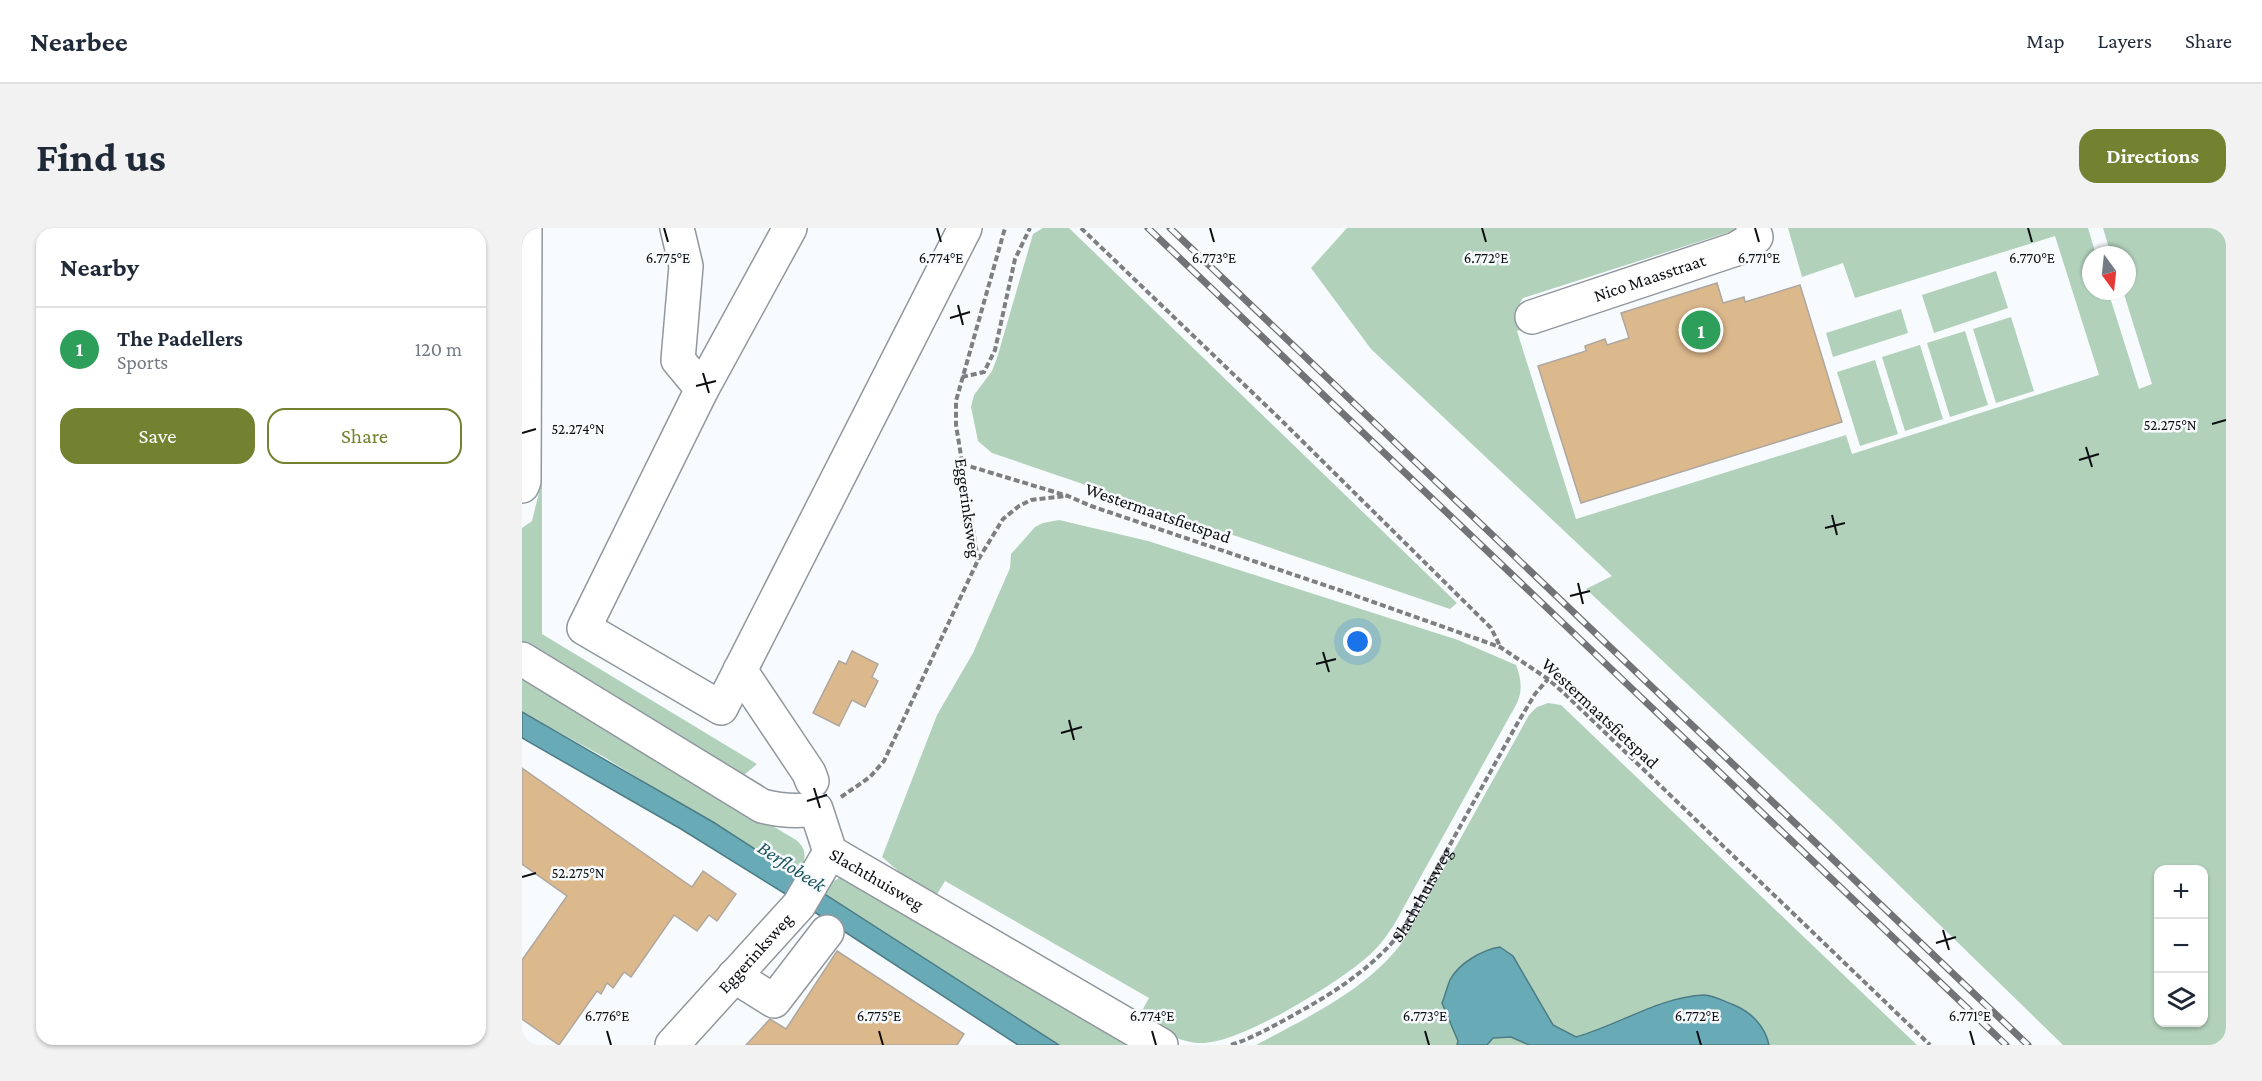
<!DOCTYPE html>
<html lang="en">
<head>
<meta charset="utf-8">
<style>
  body { margin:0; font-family:"Crimson Pro",serif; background:#f2f2f3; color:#1f2937 }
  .controls { position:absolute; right:18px; bottom:18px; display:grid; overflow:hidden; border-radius:12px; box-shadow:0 2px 4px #0004 }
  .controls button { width:54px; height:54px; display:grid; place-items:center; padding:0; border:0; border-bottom:2px solid #e0e1e3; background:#fff; color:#1f2937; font:30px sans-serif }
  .compass { position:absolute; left:1560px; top:18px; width:54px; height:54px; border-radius:50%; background:#fff; box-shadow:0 2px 4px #0004; rotate:165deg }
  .you { position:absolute; left:836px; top:414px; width:21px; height:21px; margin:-15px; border:4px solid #fff; border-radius:50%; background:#1a73e8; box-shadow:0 0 0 9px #1a73e833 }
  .badge { display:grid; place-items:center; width:39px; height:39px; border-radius:50%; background:#728231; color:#fff; font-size:20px; font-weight:700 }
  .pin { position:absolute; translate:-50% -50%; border:3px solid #fff; box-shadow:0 2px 6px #0006 }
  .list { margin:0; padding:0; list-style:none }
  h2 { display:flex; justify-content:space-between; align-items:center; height:78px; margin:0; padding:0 24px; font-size:26px }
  h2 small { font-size:20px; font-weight:400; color:#747a83 }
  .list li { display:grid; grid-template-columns:39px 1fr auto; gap:18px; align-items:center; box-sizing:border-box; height:84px; padding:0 24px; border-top:2px solid #e0e1e3 }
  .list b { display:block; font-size:22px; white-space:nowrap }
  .list p { margin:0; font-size:20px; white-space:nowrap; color:#747a83 }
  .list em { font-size:20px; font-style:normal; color:#747a83 }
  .actions { display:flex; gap:12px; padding:18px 24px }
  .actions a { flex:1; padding:14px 0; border:2px solid #728231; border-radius:18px; text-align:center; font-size:21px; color:#728231 }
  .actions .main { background:#728231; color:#fff }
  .icon { flex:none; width:33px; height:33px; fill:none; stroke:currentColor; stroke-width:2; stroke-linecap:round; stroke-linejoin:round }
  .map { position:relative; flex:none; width:1704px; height:817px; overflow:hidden; border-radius:18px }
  header { display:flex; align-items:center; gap:36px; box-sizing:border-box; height:84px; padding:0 30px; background:#fff; border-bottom:2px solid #e0e1e3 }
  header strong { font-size:28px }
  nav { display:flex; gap:33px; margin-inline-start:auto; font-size:21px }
  .intro { display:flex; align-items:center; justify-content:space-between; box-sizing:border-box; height:144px; padding:0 36px }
  h1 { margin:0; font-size:42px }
  .button { padding:15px 27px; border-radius:18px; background:#728231; color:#fff; font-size:21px; font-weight:700 }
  main { display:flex; gap:36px; padding:0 36px }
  aside { flex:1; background:#fff; border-radius:18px; box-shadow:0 2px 4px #0004 }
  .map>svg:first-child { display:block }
</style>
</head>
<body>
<header>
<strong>Nearbee</strong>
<nav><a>Map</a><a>Layers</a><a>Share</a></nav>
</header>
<div class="intro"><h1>Find us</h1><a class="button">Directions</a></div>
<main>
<aside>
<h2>Nearby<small></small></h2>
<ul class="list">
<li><span class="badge" style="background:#2e9e5b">1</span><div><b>The Padellers</b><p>Sports</p></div><em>120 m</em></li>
</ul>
<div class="actions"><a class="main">Save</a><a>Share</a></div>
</aside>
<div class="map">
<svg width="1704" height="817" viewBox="0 0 1704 817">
  <rect width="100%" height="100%" fill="#f8fbfe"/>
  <g fill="#b1d1bb" fill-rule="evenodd">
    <path d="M521,0H547L935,375L928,381L470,225L456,213L449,179L452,167L470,143L475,130L511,6Z"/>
    <path d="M825,0H1220L1001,70L998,75L1005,100L995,103L1054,291L1324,207L1330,226L1577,147L1533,8L1333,70L1321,35L1280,49L1266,0H1566L1574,27H1569V63H1586L1617,161L1630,156L1601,63H1605V27H1589L1581,0H1704V817H1541L1309,591L1064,361L1090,348L849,121L789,40ZM1636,642H1682V794H1636Z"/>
    <path d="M1474,43L1486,80L1412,105L1400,67Z"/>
    <path d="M1379,81L1386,105L1311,129L1304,105Z"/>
    <path d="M1489,89L1512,163L1474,175L1451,101Z"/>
    <path d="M1443,103L1466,177L1428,189L1405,115Z"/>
    <path d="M1398,117L1421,191L1383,203L1360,129Z"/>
    <path d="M1353,132L1376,206L1338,218L1315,144Z"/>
    <path d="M20,252V406L235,536L221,548L0,421V300L10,293Z"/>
    <path d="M537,292L626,313L936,412L994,437C999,450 1001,462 995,475L873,695C865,708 856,720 844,730C813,757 723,812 683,815C658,816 637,802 616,790L627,770L423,653L411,673L360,629L415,487L451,425L488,340L489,326L513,299L521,295Z"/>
    <path d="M0,446L274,612C283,619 284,626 281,637L285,639L278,650L82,529L0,484Z"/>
    <path d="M1026,475L1039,477L1395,817H1247L1245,809L1102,790L1074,803L1054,809L1031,797L991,729L920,775L936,813L935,817H734C786,789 855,757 886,705L1007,487L1015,479Z"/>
    <path d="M321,648L623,817H537L302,665L308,655Z"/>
    <path d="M989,809L1007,817H965L971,810Z"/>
  </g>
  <g fill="#68abb7" stroke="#4c7c85" stroke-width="1.5">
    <path d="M0,484L191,594L537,817H496L294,685L159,601L0,510Z"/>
    <path d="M978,719L991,728L1031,797L1054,809C1097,797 1137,769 1182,767C1191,767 1204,774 1212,777C1229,784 1243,798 1247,817H1007L989,809L971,810L965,817H935L936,813L920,775C923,768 925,759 928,752C937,735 960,722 978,719Z"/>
  </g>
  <g fill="#dcb88d" stroke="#aea79f" stroke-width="1.5">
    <path d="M1195,55L1201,75L1222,69L1223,74L1278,57L1320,194L1059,275L1016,138L1064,123L1063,118L1083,111L1085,117L1107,110L1099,85Z"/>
    <path d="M330,423L356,436L350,449L356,453L343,479L330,472L317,498L291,485L317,433L324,436Z"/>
    <path d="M0,540L170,659L181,643L214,666L195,693L187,687L175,703L152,687L109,749L102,744L91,760L85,755L79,766L75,763L37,817L0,791V732L45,668L0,636Z"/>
    <path d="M315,723L442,806L435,817H224L248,791L264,801Z"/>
  </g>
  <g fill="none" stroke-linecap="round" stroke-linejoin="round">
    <g stroke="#90979e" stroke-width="36">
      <g id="minor">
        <path d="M155,0L164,38L156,132L180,161L62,400L199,480L443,0"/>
        <path id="s2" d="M1010,89L1214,21L1234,9L1231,0"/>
        <path d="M180,161L268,0"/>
        <path d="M0,258L2,253L3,0"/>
        <path id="s3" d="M0,431L240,578C259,583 275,584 294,581L308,624L639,817"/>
        <path d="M218,442L287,545L290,553"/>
        <path d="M212,748L252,773L305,704"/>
        <path id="s4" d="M150,817L277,677L308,624"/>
      </g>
    </g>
    <g stroke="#7d7f82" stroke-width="4" stroke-dasharray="6 3" stroke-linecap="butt">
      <path d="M559,0L758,191L969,400L978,418"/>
      <path d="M440,149L462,144L473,122L493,31L508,0"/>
      <path d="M440,236L546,268L569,278L820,363L978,419L1026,451L1043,466L1408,817"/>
      <path d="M456,332L434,197V173L483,0"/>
      <path d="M319,569L348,549L362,533L456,332L481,291L497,278L509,272L543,268"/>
      <path id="s1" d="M709,817C730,810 748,800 768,789C810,766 850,741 880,703L995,496L1013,466L1026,451"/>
    </g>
    <use href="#minor" stroke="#fff" stroke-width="33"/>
    <g stroke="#717376" stroke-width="7">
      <g id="rail">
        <path d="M626,0L1484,817"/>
        <path d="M648,0L1506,817"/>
      </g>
    </g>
    <use href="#rail" stroke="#f8fbfe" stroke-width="4.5" stroke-dasharray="14" stroke-linecap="butt"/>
  </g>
  <path fill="none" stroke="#0c0e11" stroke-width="2" d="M142,0L146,14M415,0L419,14M688,0L692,14M960,0L964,14M1233,0L1237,14M1506,0L1510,14M436,77L441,97M428,90L448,84M181,145L187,165M174,158L194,153M1690,196L1704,192M0,205L14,201M1564,219L1570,239M1557,232L1577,226M1310,287L1315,307M1303,300L1323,295M1056,355L1061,376M1048,368L1068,363M801,424L807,444M794,436L814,431M547,492L552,512M539,505L560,499M292,560L298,580M285,573L305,567M0,649L14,645M1421,702L1427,722M1414,715L1434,709M85,803L89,817M357,803L361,817M630,803L634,817M903,803L907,817M1175,803L1179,817M1448,803L1452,817"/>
  <g text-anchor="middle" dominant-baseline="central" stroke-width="5" stroke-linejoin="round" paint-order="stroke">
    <g font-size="18" fill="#0c0e11" stroke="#f8fbfe">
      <text stroke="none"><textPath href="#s2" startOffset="124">Nico Maasstraat</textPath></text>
      <text transform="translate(446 280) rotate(82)">Eggerinksweg</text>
      <text transform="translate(636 285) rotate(19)">Westermaatsfietspad</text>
      <text transform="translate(1078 485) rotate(43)">Westermaatsfietspad</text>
      <text stroke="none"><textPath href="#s3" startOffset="435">Slachthuisweg</textPath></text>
      <text stroke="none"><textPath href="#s1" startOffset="249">Slachthuisweg</textPath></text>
      <text stroke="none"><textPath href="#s4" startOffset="124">Eggerinksweg</textPath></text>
    </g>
    <g font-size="20" font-style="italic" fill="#1a545d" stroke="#f8fbfe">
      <text transform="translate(270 638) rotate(33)">Berflobeek</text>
    </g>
  </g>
  <g font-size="15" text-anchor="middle" fill="#0c0e11" stroke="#f8fbfe" stroke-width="5" stroke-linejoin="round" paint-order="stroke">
    <text x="146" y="35">6.775°E</text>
    <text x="419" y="35">6.774°E</text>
    <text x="692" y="35">6.773°E</text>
    <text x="964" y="35">6.772°E</text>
    <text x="1237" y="35">6.771°E</text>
    <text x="1510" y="35">6.770°E</text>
    <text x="1648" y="202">52.275°N</text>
    <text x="56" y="206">52.274°N</text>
    <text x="56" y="650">52.275°N</text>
    <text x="85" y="793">6.776°E</text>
    <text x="357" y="793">6.775°E</text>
    <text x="630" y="793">6.774°E</text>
    <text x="903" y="793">6.773°E</text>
    <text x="1175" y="793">6.772°E</text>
    <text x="1448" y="793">6.771°E</text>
  </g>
</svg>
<div class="controls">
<button>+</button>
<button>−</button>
<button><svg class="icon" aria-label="layers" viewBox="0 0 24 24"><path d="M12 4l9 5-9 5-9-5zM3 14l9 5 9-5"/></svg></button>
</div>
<svg class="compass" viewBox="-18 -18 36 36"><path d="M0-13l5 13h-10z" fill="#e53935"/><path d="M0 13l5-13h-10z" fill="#747a83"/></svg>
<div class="you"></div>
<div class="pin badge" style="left:1179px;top:102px;background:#2e9e5b">1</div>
</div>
</main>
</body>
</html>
